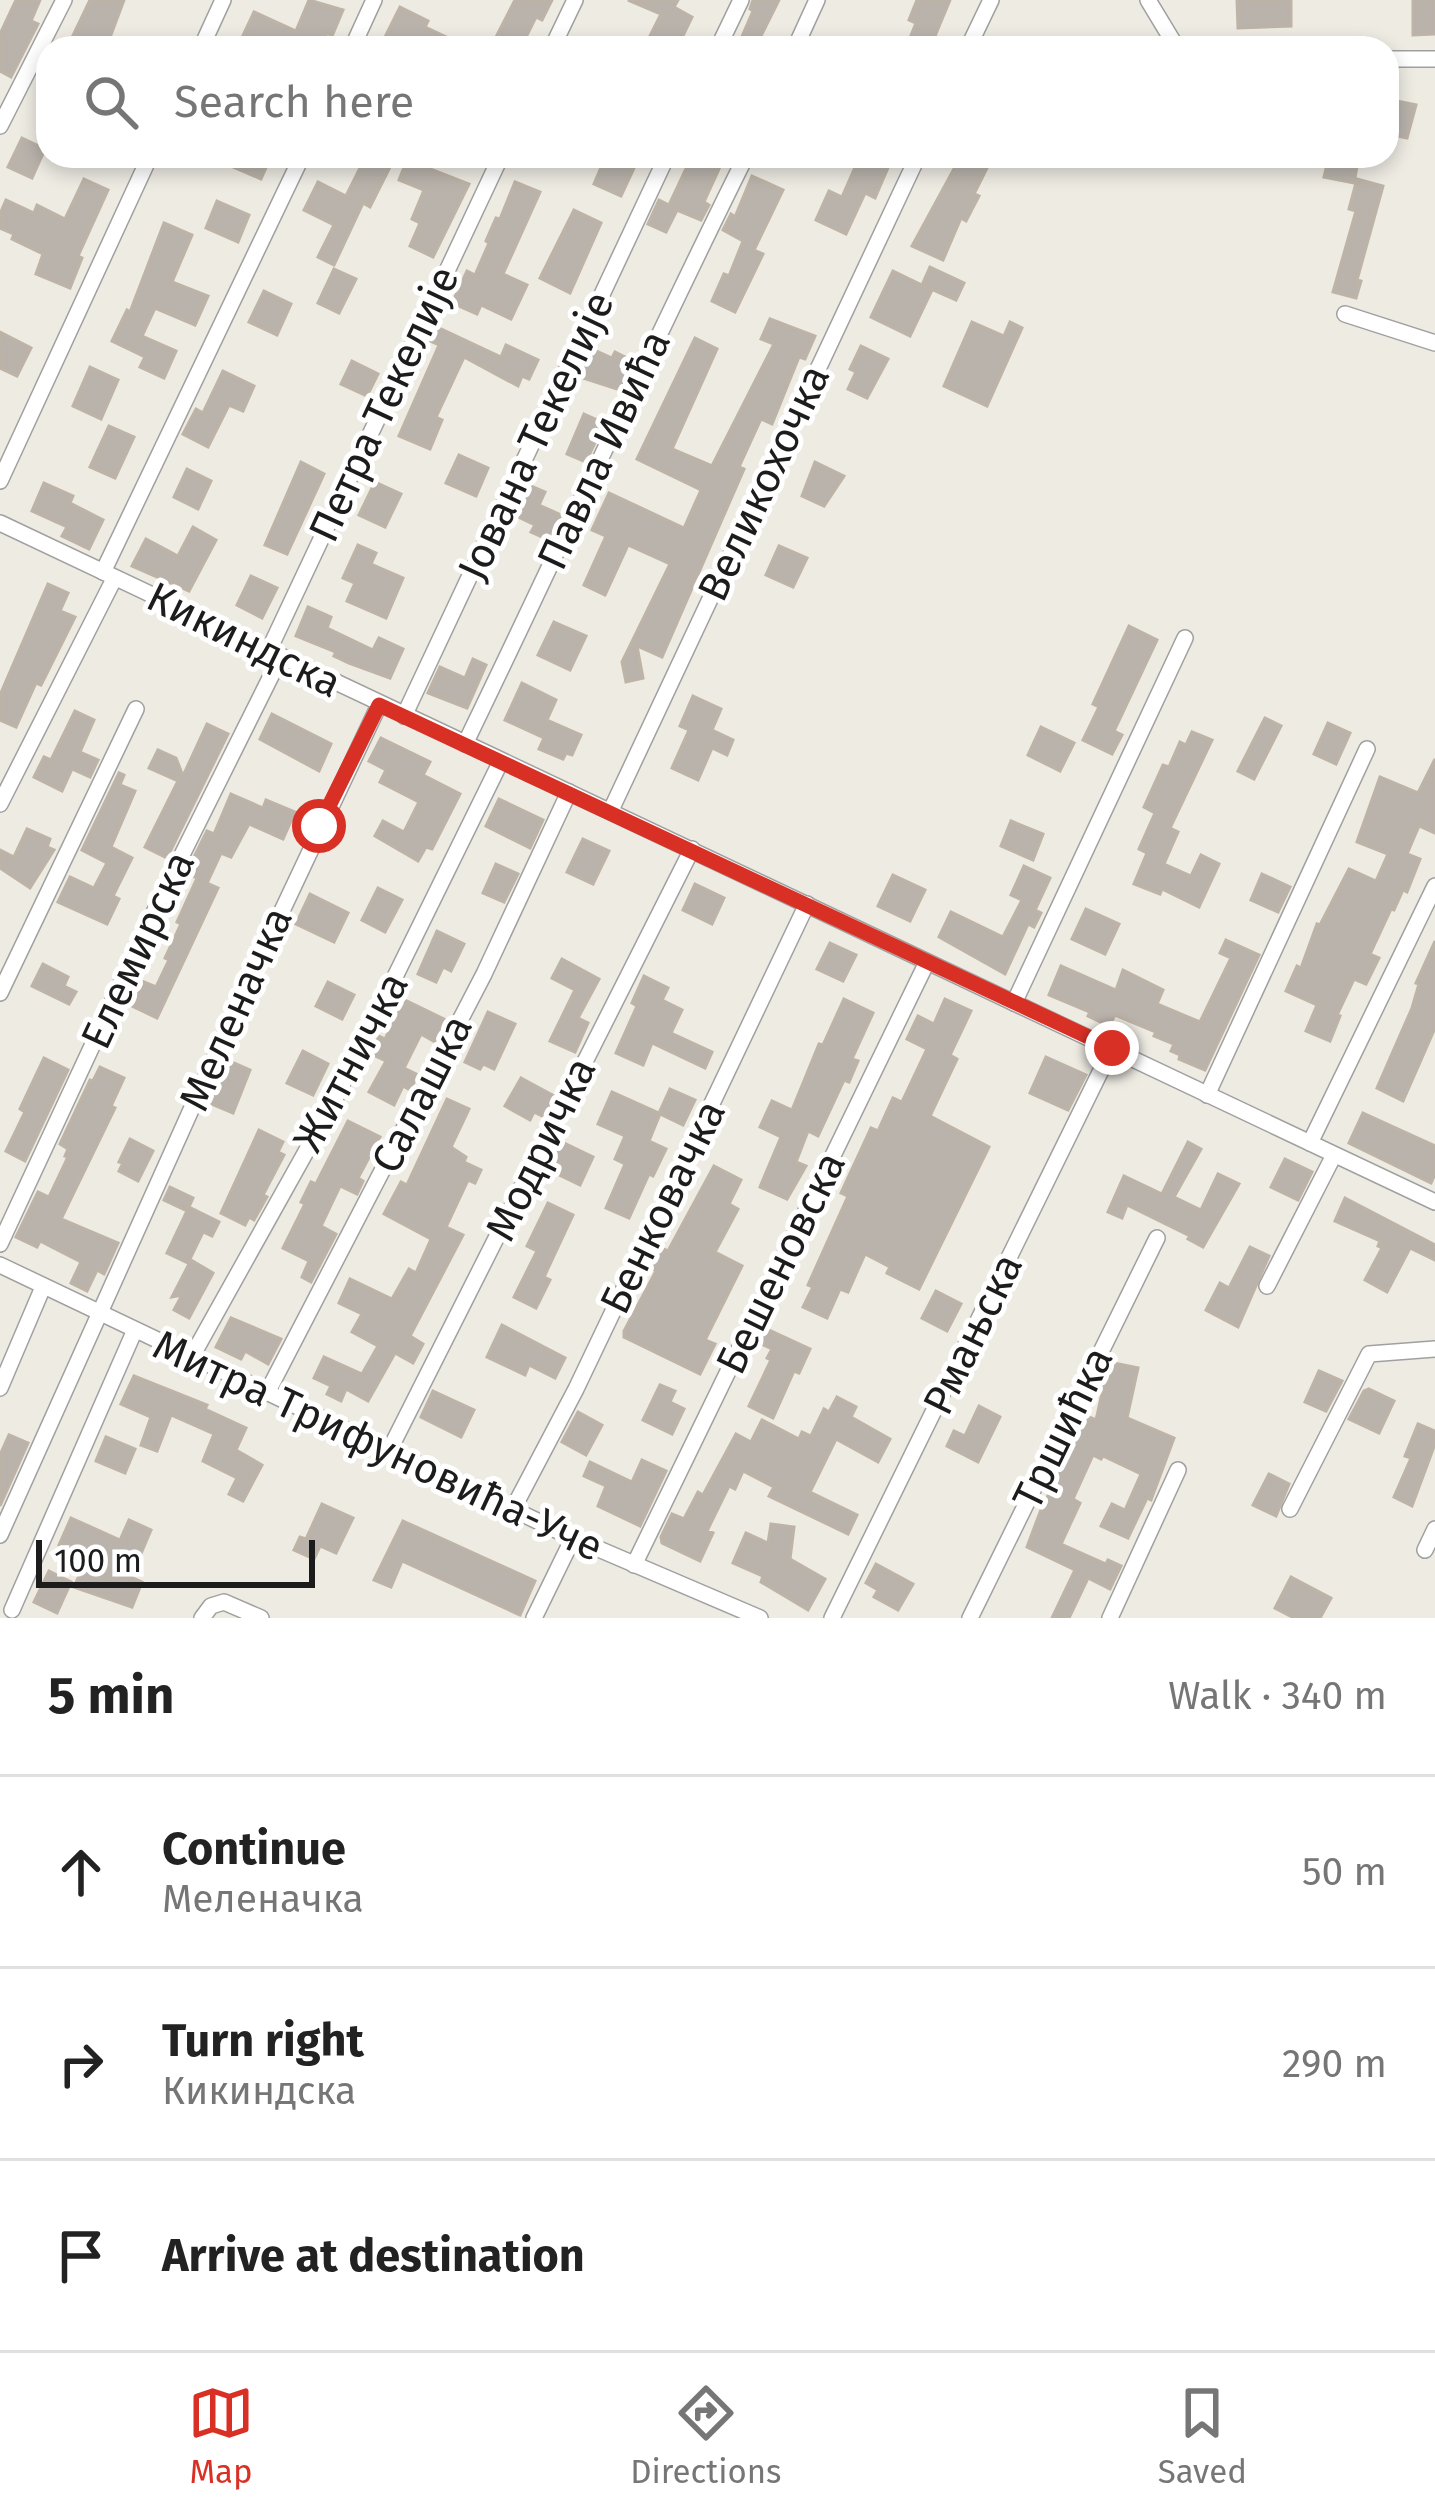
<!DOCTYPE html>
<html lang="en">
<head>
<meta charset="utf-8">
<style>
  body { margin:0; font-family:"Fira Sans",sans-serif; background:#f2f2f2; color:#222 }
  .scale { position:absolute; left:36px; bottom:30px; width:279px; box-sizing:border-box; padding-left:12px; border:6px solid #1c1c1c; border-top:0; font-size:33px; line-height:42px; white-space:nowrap; color:#1c1c1c; -webkit-text-stroke:9px #fff; paint-order:stroke }
  .stop { position:absolute; width:36px; height:36px; margin:-27px; border:9px solid #d93025; border-radius:50%; background:#fff }
  .stop.end { background:#d93025; border-color:#fff; box-shadow:0 3px 12px #0008 }
  .list { margin:0; padding:0; list-style:none }
  h2 { display:flex; justify-content:space-between; align-items:center; height:156px; margin:0; padding:0 48px; font-size:51px }
  h2 small { font-size:39px; font-weight:400; color:#767676 }
  .list li { display:grid; grid-template-columns:78px 1fr auto; gap:36px; align-items:center; box-sizing:border-box; height:192px; padding:0 48px; border-top:3px solid #e0e0e0 }
  .list b { display:block; font-size:45px; white-space:nowrap }
  .list p { margin:0; font-size:39px; white-space:nowrap; color:#767676 }
  .list em { font-size:39px; font-style:normal; color:#767676 }
  .icon { flex:none; width:66px; height:66px; fill:none; stroke:currentColor; stroke-width:2; stroke-linecap:round; stroke-linejoin:round }
  .map { position:relative; flex:none; width:1435px; height:1618px; overflow:hidden }
  .search { position:absolute; background:#fff; box-shadow:0 6px 18px #0003; left:36px; right:36px; top:36px; height:132px; display:flex; align-items:center; gap:30px; box-sizing:border-box; padding:0 42px; border-radius:36px; color:#767676; font-size:45px }
  .sheet { height:732px; background:#fff }
  nav { display:flex; justify-content:space-around; align-items:center; box-sizing:border-box; height:168px; border-top:3px solid #e0e0e0; background:#fff; font-size:33px; color:#767676 }
  nav a { display:grid; justify-items:center; gap:6px }
  nav .on { color:#d93025 }
  .map>svg:first-child { display:block }
</style>
</head>
<body>
<div class="map">
<svg width="1435" height="1618" viewBox="0 0 1435 1618">
  <rect width="100%" height="100%" fill="#edebe2"/>
  <g fill="#b9b3ac" stroke="#bdb3a6" stroke-width="3">
    <path d="M16,0H40L31,21L38,24L11,77L0,71V34Z"/>
    <path d="M90,0H124L106,48H67Z"/>
    <path d="M309,0L343,10L332,36L327,33L320,48H247L239,44L254,12L296,31Z"/>
    <path d="M515,0H552L542,20L536,17L521,47L497,35Z"/>
    <path d="M628,0H678L674,7L692,17L677,48H644L661,14Z"/>
    <path d="M753,0H779L755,48H737L753,11L750,9Z"/>
    <path d="M917,0H950L935,36L956,48H906L916,23L909,20Z"/>
    <path d="M1237,0H1291V26L1238,28Z"/>
    <path d="M1413,0H1435V34L1413,35Z"/>
    <path d="M400,7L428,21L425,27L470,48H413L386,35Z"/>
    <path d="M1387,99L1416,105L1407,138L1387,134Z"/>
    <path d="M22,138L45,149L32,178L8,167Z"/>
    <path d="M208,156H271L261,179Z"/>
    <path d="M366,156L391,165L370,207L363,203L334,265L318,257L334,225L304,210L318,182L346,196Z"/>
    <path d="M606,156L634,168L621,196L594,184Z"/>
    <path d="M692,156L719,169L704,202L709,205L701,220L677,210L666,232L648,224L659,200L669,205Z"/>
    <path d="M860,156H893L875,198L865,193L846,234L816,220L829,191L842,197Z"/>
    <path d="M961,156H993L974,194L979,196L966,221L961,218L943,260L912,246Z"/>
    <path d="M1329,156H1359L1354,183L1324,177Z"/>
    <path d="M407,160L469,184L433,257L410,246L420,223L412,219L424,190L399,180Z"/>
    <path d="M752,176L783,190L754,250L763,254L735,312L712,301L724,274L729,276L743,241L723,230L731,214L735,217Z"/>
    <path d="M84,179L108,190L78,256L82,258L70,288L36,274L43,254L12,239L14,234L0,228V214L6,200L34,213L37,205L65,219Z"/>
    <path d="M1357,179L1383,186L1357,280L1361,281L1356,298L1333,292L1356,211L1349,209Z"/>
    <path d="M515,182L540,192L503,274L527,285L511,319L481,305L477,314L452,303L467,271L475,275L489,243L486,241L496,218L500,219Z"/>
    <path d="M217,201L249,215L238,242L206,228Z"/>
    <path d="M574,210L601,223L570,293L540,278Z"/>
    <path d="M164,223L192,235L172,282L208,296L195,325L155,308L142,336L176,351L164,378L140,367L145,357L112,341L127,310L130,312Z"/>
    <path d="M930,267L964,283L956,300L922,285Z"/>
    <path d="M334,269L356,279L339,313L318,303Z"/>
    <path d="M893,271L932,290L910,336L871,317Z"/>
    <path d="M264,291L291,304L277,335L249,322Z"/>
    <path d="M770,319L815,336L805,359L799,357L772,424L761,419L739,467L744,469L662,657L637,646L643,678L626,682L622,662L670,564L628,545L605,595L584,585L606,536L592,530L609,493L684,528L701,490L637,459L695,338L717,349L672,449L712,466L774,344L761,339Z"/>
    <path d="M972,322L1004,336L1010,322L1022,328L987,406L944,386Z"/>
    <path d="M435,326L501,357L506,345L538,360L529,379L522,376L518,386L464,357L436,417L442,420L430,449L399,436L439,345L428,340Z"/>
    <path d="M0,332L31,348L17,376L0,368Z"/>
    <path d="M861,346L888,359L867,398L848,389L856,372L850,369Z"/>
    <path d="M590,348L612,358L615,352L633,361L620,390L577,376Z"/>
    <path d="M352,361L378,374L367,396L341,384Z"/>
    <path d="M90,367L118,380L101,419L73,406Z"/>
    <path d="M223,371L254,386L243,411L229,405L208,447L183,434L196,409L203,413Z"/>
    <path d="M584,414L604,423L586,462L567,454Z"/>
    <path d="M109,426L134,437L115,478L90,467Z"/>
    <path d="M459,455L488,468L476,496L446,483Z"/>
    <path d="M301,462L324,474L287,554L265,545Z"/>
    <path d="M815,462L844,476L824,506L802,496Z"/>
    <path d="M187,469L211,481L198,509L174,497Z"/>
    <path d="M375,482L401,494L385,527L359,515Z"/>
    <path d="M44,483L73,496L70,503L103,520L89,549L62,536L67,527L32,511Z"/>
    <path d="M526,484L545,492L539,505L561,515L549,540L531,532L535,525L512,514Z"/>
    <path d="M193,527L216,540L189,591L132,566L146,539L178,556Z"/>
    <path d="M358,545L376,553L371,564L403,578L386,618L347,601L355,583L343,578Z"/>
    <path d="M779,546L807,558L793,587L766,575Z"/>
    <path d="M251,576L277,588L262,618L237,605Z"/>
    <path d="M48,584L68,593L60,611L75,617L41,685L36,683L16,727L0,720V695Z"/>
    <path d="M308,607L331,617L327,628L373,650L379,638L403,649L390,678L349,663L334,656L336,652L296,636Z"/>
    <path d="M554,622L586,636L570,670L538,655Z"/>
    <path d="M1129,626L1157,640L1114,731L1122,735L1112,754L1083,740L1099,707L1093,704Z"/>
    <path d="M473,659L486,665L467,708L428,693L440,667L465,678Z"/>
    <path d="M522,683L556,700L547,720L581,735L572,755L566,753L563,759L539,749L544,738L505,720Z"/>
    <path d="M693,696L721,709L712,730L733,740L727,755L712,748L698,780L672,768L689,730L680,726Z"/>
    <path d="M75,711L94,720L80,752L98,760L90,777L72,769L62,791L34,777L44,757L51,760Z"/>
    <path d="M272,714L331,744L319,771L260,739Z"/>
    <path d="M1265,718L1281,726L1254,779L1238,771Z"/>
    <path d="M1328,723L1350,733L1336,764L1314,754Z"/>
    <path d="M207,724L228,734L167,858L145,847L178,781L149,768L158,750L176,758L183,776Z"/>
    <path d="M1041,727L1074,743L1060,771L1028,755Z"/>
    <path d="M1192,732L1212,740L1170,828L1178,832L1164,864L1191,876L1201,855L1219,864L1199,907L1162,889L1160,894L1134,884L1147,853L1139,849L1155,813L1144,807L1163,765L1169,767L1180,742L1186,745Z"/>
    <path d="M381,738L430,762L423,775L460,794L432,849L426,847L418,861L375,836L383,821L404,832L419,802L380,782L386,770L369,761Z"/>
    <path d="M1435,759V833L1419,826L1407,854L1420,859L1407,892L1403,890L1394,910L1391,909L1370,954L1379,958L1366,984L1354,979L1337,1015L1340,1016L1330,1041L1306,1031L1317,1005L1286,991L1297,966L1301,968L1317,924L1320,925L1349,869L1376,881L1388,854L1357,842L1380,777L1418,793Z"/>
    <path d="M119,773L124,775L120,785L135,791L111,847L132,858L113,896L119,899L107,924L58,902L70,877L94,888L107,863L82,850Z"/>
    <path d="M231,794L263,808L266,800L295,812L283,839L249,824L231,857L221,853L207,883L218,888L157,1018L132,1006L144,982L156,987L169,960L165,958L181,924L177,922L197,878L188,874V869L207,831L214,834Z"/>
    <path d="M499,799L543,820L530,848L486,826Z"/>
    <path d="M1011,821L1043,834L1033,860L1001,846Z"/>
    <path d="M27,829L50,839L47,847L54,850L30,888L0,868V850L14,857Z"/>
    <path d="M583,839L609,851L593,884L567,872Z"/>
    <path d="M496,864L518,874L504,902L483,893Z"/>
    <path d="M1024,866L1050,878L1035,910L1041,913L1034,927L1028,924L1005,974L939,937L951,912L1003,937L1022,900L1011,895Z"/>
    <path d="M1262,874L1290,887L1278,912L1251,900Z"/>
    <path d="M893,875L925,890L910,921L878,906Z"/>
    <path d="M695,884L724,898L712,924L683,910Z"/>
    <path d="M378,888L402,900L385,932L362,920Z"/>
    <path d="M310,894L348,913L334,942L296,924Z"/>
    <path d="M1086,909L1119,924L1105,954L1072,939Z"/>
    <path d="M437,931L464,944L451,971L443,967L436,982L418,974Z"/>
    <path d="M1226,940L1259,955L1205,1070L1179,1059L1180,1055L1171,1051L1174,1044L1154,1036L1156,1032L1115,1015L1109,1026L1088,1016L1090,1012L1049,995L1061,966L1116,990L1123,970L1163,990L1157,1004L1200,1022L1231,958L1220,953Z"/>
    <path d="M1435,941V1028L1403,1101L1377,1088L1412,1008L1419,984L1416,983Z"/>
    <path d="M830,943L856,955L843,981L817,969Z"/>
    <path d="M562,959L599,979L578,1018L588,1023L575,1052L550,1041L575,990L552,978Z"/>
    <path d="M43,964L68,977L64,986L76,992L69,1004L32,986Z"/>
    <path d="M644,976L668,988L662,1000L682,1010L671,1033L712,1052L705,1068L652,1043L643,1065L616,1053L637,1006L632,1003Z"/>
    <path d="M328,982L354,995L342,1019L316,1006Z"/>
    <path d="M844,999L873,1013L852,1059L858,1061L849,1082L844,1080L818,1136L808,1131L796,1162L806,1166L787,1199L760,1187L781,1137L760,1127L772,1101L792,1110L819,1044L823,1045Z"/>
    <path d="M945,999L971,1011L950,1055L957,1059L930,1116L989,1147L919,1289L887,1273L890,1267L865,1254L848,1292L840,1289L827,1318L803,1307L813,1287L808,1285L848,1196L841,1193L871,1128L878,1131L893,1098L902,1102L927,1049L907,1039L918,1016L934,1024Z"/>
    <path d="M405,1000L446,1020L435,1042L421,1034L404,1068L418,1075L410,1090L403,1086L394,1105L369,1092L386,1061L371,1054L379,1036L385,1039Z"/>
    <path d="M488,1012L515,1024L494,1069L483,1064L480,1069L465,1062Z"/>
    <path d="M303,1051L328,1064L313,1095L287,1083Z"/>
    <path d="M1046,1057L1086,1075L1068,1110L1030,1093Z"/>
    <path d="M44,1058L68,1070L25,1161L6,1151L25,1112L20,1109Z"/>
    <path d="M227,1060L250,1070L233,1113L209,1103Z"/>
    <path d="M100,1067L124,1078L111,1106L115,1108L61,1219L118,1243L104,1274L97,1270L87,1291L71,1283L81,1262L40,1241L37,1247L16,1237L38,1192L49,1197L68,1157L65,1156L68,1149L60,1144L90,1080L93,1081Z"/>
    <path d="M521,1078L554,1096L544,1117L534,1112L530,1120L505,1106Z"/>
    <path d="M670,1089L695,1100L683,1125L660,1114L649,1141L666,1149L653,1176L649,1174L629,1218L606,1208L625,1164L615,1159L625,1136L598,1124L612,1092L659,1113Z"/>
    <path d="M447,1099L469,1109L451,1147L466,1157L464,1162L481,1170L475,1183L468,1180L446,1227L463,1235L410,1336L423,1344L413,1363L395,1353L368,1401L346,1389L341,1401L327,1394L331,1386L314,1378L324,1357L362,1374L378,1346L352,1332L362,1314L339,1303L350,1279L392,1299L409,1269L416,1273L431,1239L384,1214L401,1182L407,1185Z"/>
    <path d="M1363,1113L1435,1146V1174L1431,1183L1349,1143Z"/>
    <path d="M348,1121L380,1137L358,1178L363,1181L357,1194L340,1186L321,1226L336,1234L311,1282L302,1277L309,1261L283,1248L305,1204L301,1202L311,1182L316,1184Z"/>
    <path d="M259,1130L283,1142L278,1152L284,1155L263,1195L267,1197L254,1220L249,1217L245,1225L221,1213Z"/>
    <path d="M130,1139L153,1151L138,1181L119,1171L123,1163L119,1162Z"/>
    <path d="M562,1142L593,1157L580,1185L549,1170Z"/>
    <path d="M1188,1142L1201,1149L1174,1197L1201,1210L1218,1174L1239,1184L1203,1247L1188,1239L1190,1236L1127,1205L1122,1218L1108,1212L1124,1176L1162,1194Z"/>
    <path d="M1285,1159L1312,1172L1298,1200L1271,1187Z"/>
    <path d="M714,1166L741,1180L729,1204L738,1209L715,1252L742,1266L705,1340L715,1344L700,1374L624,1337V1331L656,1271L648,1266L658,1246L668,1251Z"/>
    <path d="M170,1187L193,1198L189,1207L219,1222L212,1236L203,1232L188,1263L167,1253L187,1211L164,1200Z"/>
    <path d="M1345,1198L1435,1245V1260L1410,1248L1387,1292L1365,1280L1382,1248L1378,1246L1380,1241L1335,1221Z"/>
    <path d="M548,1203L573,1215L544,1277L550,1280L536,1308L514,1297L537,1251L527,1246Z"/>
    <path d="M1250,1247L1269,1256L1238,1327L1206,1310L1220,1283L1229,1288Z"/>
    <path d="M191,1260L213,1273L189,1318L174,1310L182,1295L172,1297Z"/>
    <path d="M936,1291L961,1304L947,1331L922,1318Z"/>
    <path d="M231,1318L281,1339L268,1364L245,1351L241,1359L216,1347Z"/>
    <path d="M502,1325L565,1358L555,1378L529,1365L525,1375L487,1357Z"/>
    <path d="M767,1329L810,1349L799,1373L794,1371L773,1418L749,1406L771,1360L767,1358L772,1349L761,1344Z"/>
    <path d="M1109,1362L1138,1368L1127,1418L1174,1438L1151,1500L1147,1498L1128,1538L1101,1526L1112,1504L1125,1510L1141,1474L1103,1456L1101,1459L1093,1455L1073,1499L1080,1503L1061,1544L1106,1564L1108,1560L1121,1566L1110,1589L1088,1578L1069,1618H1052L1075,1570L1027,1547L1042,1507L1089,1417L1096,1420Z"/>
    <path d="M1319,1371L1342,1381L1326,1411L1305,1402Z"/>
    <path d="M134,1376L207,1405L205,1409L246,1428L236,1450L262,1465L243,1501L229,1494L237,1478L203,1461L214,1434L171,1415L157,1451L141,1445L151,1417L121,1404Z"/>
    <path d="M660,1385L675,1391L670,1402L684,1409L672,1434L643,1420Z"/>
    <path d="M1369,1389L1394,1401L1379,1433L1349,1419L1364,1391Z"/>
    <path d="M433,1391L474,1410L461,1437L421,1417Z"/>
    <path d="M837,1397L856,1407L851,1417L890,1439L878,1462L836,1439L810,1492L857,1515L848,1534L769,1496L774,1487L743,1471L735,1489L729,1486L707,1531L713,1533L700,1561L662,1543L661,1537L672,1514L684,1519L698,1492L703,1495L736,1434L751,1442L762,1420L799,1439L802,1432L811,1436L824,1409L829,1412Z"/>
    <path d="M979,1406L1000,1417L978,1462L947,1446L954,1431L965,1436Z"/>
    <path d="M578,1412L602,1425L586,1455L562,1442Z"/>
    <path d="M1418,1424L1435,1431V1444L1412,1506L1394,1497L1411,1458L1405,1456Z"/>
    <path d="M9,1435L28,1443L0,1506V1455Z"/>
    <path d="M106,1437L135,1449L125,1473L96,1461Z"/>
    <path d="M642,1460L666,1471L640,1526L598,1506L606,1486L584,1476L590,1462L632,1482Z"/>
    <path d="M1269,1474L1289,1484L1276,1516L1253,1505Z"/>
    <path d="M322,1504L353,1518L336,1553L320,1546L314,1559L294,1550L300,1537L306,1539Z"/>
    <path d="M71,1518L120,1540L129,1520L151,1530L131,1577L142,1582L132,1607L74,1587L87,1557L59,1545Z"/>
    <path d="M403,1521L535,1581L520,1615L402,1561L391,1587L374,1580Z"/>
    <path d="M771,1524L794,1527L790,1559L825,1579L808,1610L761,1582L763,1576L733,1563L746,1533L768,1543Z"/>
    <path d="M876,1564L913,1584L898,1610L874,1597L878,1590L866,1583Z"/>
    <path d="M49,1571L71,1582L57,1613L34,1602Z"/>
    <path d="M1291,1577L1331,1598L1320,1618H1294L1275,1608Z"/>
  </g>
  <g fill="none" stroke-linecap="round" stroke-linejoin="round">
    <g stroke="#a0a0a0" stroke-width="18">
      <g id="street">
        <path d="M1148,0L1177,48"/>
        <path d="M201,48L223,0"/>
        <path d="M352,48L374,0"/>
        <path d="M552,48L575,0"/>
        <path d="M718,48L741,0"/>
        <path d="M795,48L817,0"/>
        <path d="M968,48L991,0"/>
        <path d="M1387,59H1435"/>
        <path d="M0,126L64,0"/>
        <path d="M1345,314L1435,343"/>
        <path d="M0,481L150,156"/>
        <path d="M0,523L1435,1202"/>
        <path d="M103,572L302,156"/>
        <path d="M268,652L501,156"/>
        <path d="M404,716L667,156"/>
        <path d="M465,744C560,548 649,351 746,156"/>
        <path d="M0,804L114,579"/>
        <path d="M611,810L918,156"/>
        <path d="M0,993L136,709"/>
        <path d="M1014,1003L1185,638"/>
        <path d="M1207,1095L1367,749"/>
        <path d="M1310,1143L1435,886"/>
        <path d="M0,1244L166,887L280,658"/>
        <path d="M0,1265L573,1538L760,1618"/>
        <path d="M1267,1286L1334,1155"/>
        <path d="M191,1358L332,1105L501,761"/>
        <path d="M0,1388L43,1287"/>
        <path d="M267,1393L484,974L569,792"/>
        <path d="M390,1449L692,849"/>
        <path d="M514,1507L576,1389L807,904"/>
        <path d="M1290,1509L1369,1354L1435,1349"/>
        <path d="M0,1535L248,983L379,705"/>
        <path d="M1425,1550L1435,1529"/>
        <path d="M634,1565L927,962"/>
        <path d="M12,1610L134,1332"/>
        <path d="M202,1618L211,1606L224,1602L261,1618"/>
        <path d="M534,1618L573,1538"/>
        <path d="M832,1618L1112,1048"/>
        <path d="M970,1618L1157,1238"/>
        <path d="M1110,1618L1178,1470"/>
      </g>
    </g>
    <use href="#street" stroke="#fff" stroke-width="15"/>
  </g>
  <g fill="none" stroke-linecap="round" stroke-linejoin="round">
    <path stroke="#d93025" stroke-width="15" d="M319,826L379,705L1112,1048"/>
  </g>
  <g text-anchor="middle" dominant-baseline="central" stroke-width="10" stroke-linejoin="round" paint-order="stroke">
    <g font-size="42" fill="#1c1c1c" stroke="#fff">
      <text transform="translate(384 404) rotate(-65)">Петра Текелије</text>
      <text transform="translate(536 436) rotate(-65)">Јована Текелије</text>
      <text transform="translate(604 450) rotate(-65)">Павла Ивића</text>
      <text transform="translate(764 483) rotate(-65)">Великохочка</text>
      <text transform="translate(244 640) rotate(26)">Кикиндска</text>
      <text transform="translate(138 950) rotate(-65)">Елемирска</text>
      <text transform="translate(236 1009) rotate(-66)">Меленачка</text>
      <text transform="translate(351 1062) rotate(-62)">Житничка</text>
      <text transform="translate(422 1094) rotate(-63)">Салашка</text>
      <text transform="translate(541 1149) rotate(-64)">Модричка</text>
      <text transform="translate(663 1207) rotate(-64)">Бенковачка</text>
      <text transform="translate(781 1263) rotate(-64)">Бешеновска</text>
      <text transform="translate(973 1334) rotate(-64)">Рмањска</text>
      <text transform="translate(1063 1428) rotate(-64)">Тршићка</text>
      <text transform="translate(378 1446) rotate(25)">Митра Трифуновића-Уче</text>
    </g>
  </g>
</svg>
<div class="scale">100 m</div>
<div class="stop" style="left:319px;top:826px"></div>
<div class="stop end" style="left:1112px;top:1048px"></div>
<div class="search"><svg class="icon" aria-label="search" viewBox="0 0 24 24"><circle cx="10" cy="10" r="6"/><path d="M15 15l6 6"/></svg>Search here</div>
</div>
<section class="sheet">
<h2>5 min<small>Walk · 340 m</small></h2>
<ul class="list">
<li><svg class="icon" aria-label="ahead" viewBox="0 0 24 24"><path d="M12 20V5M6 11l6-6 6 6"/></svg><div><b>Continue</b><p>Меленачка</p></div><em>50 m</em></li>
<li><svg class="icon" aria-label="right" viewBox="0 0 24 24"><path d="M7 20v-9h11M14 6l5 5-5 5"/></svg><div><b>Turn right</b><p>Кикиндска</p></div><em>290 m</em></li>
<li><svg class="icon" aria-label="arrive" viewBox="0 0 24 24"><path d="M6 21V4h12l-3 4 3 4H6"/></svg><div><b>Arrive at destination</b></div></li>
</ul>
</section>
<nav>
<a class="on"><svg class="icon" aria-label="map" viewBox="0 0 24 24"><path d="M3 6l6-2 6 2 6-2v14l-6 2-6-2-6 2zM9 4v14M15 6v14"/></svg>Map</a>
<a><svg class="icon" aria-label="directions" viewBox="0 0 24 24"><path d="M12 3l9 9-9 9-9-9zM9 14v-3h6M13 9l2 2-2 2"/></svg>Directions</a>
<a><svg class="icon" aria-label="saved" viewBox="0 0 24 24"><path d="M7 4h10v16l-5-4-5 4z"/></svg>Saved</a>
</nav>
</body>
</html>
